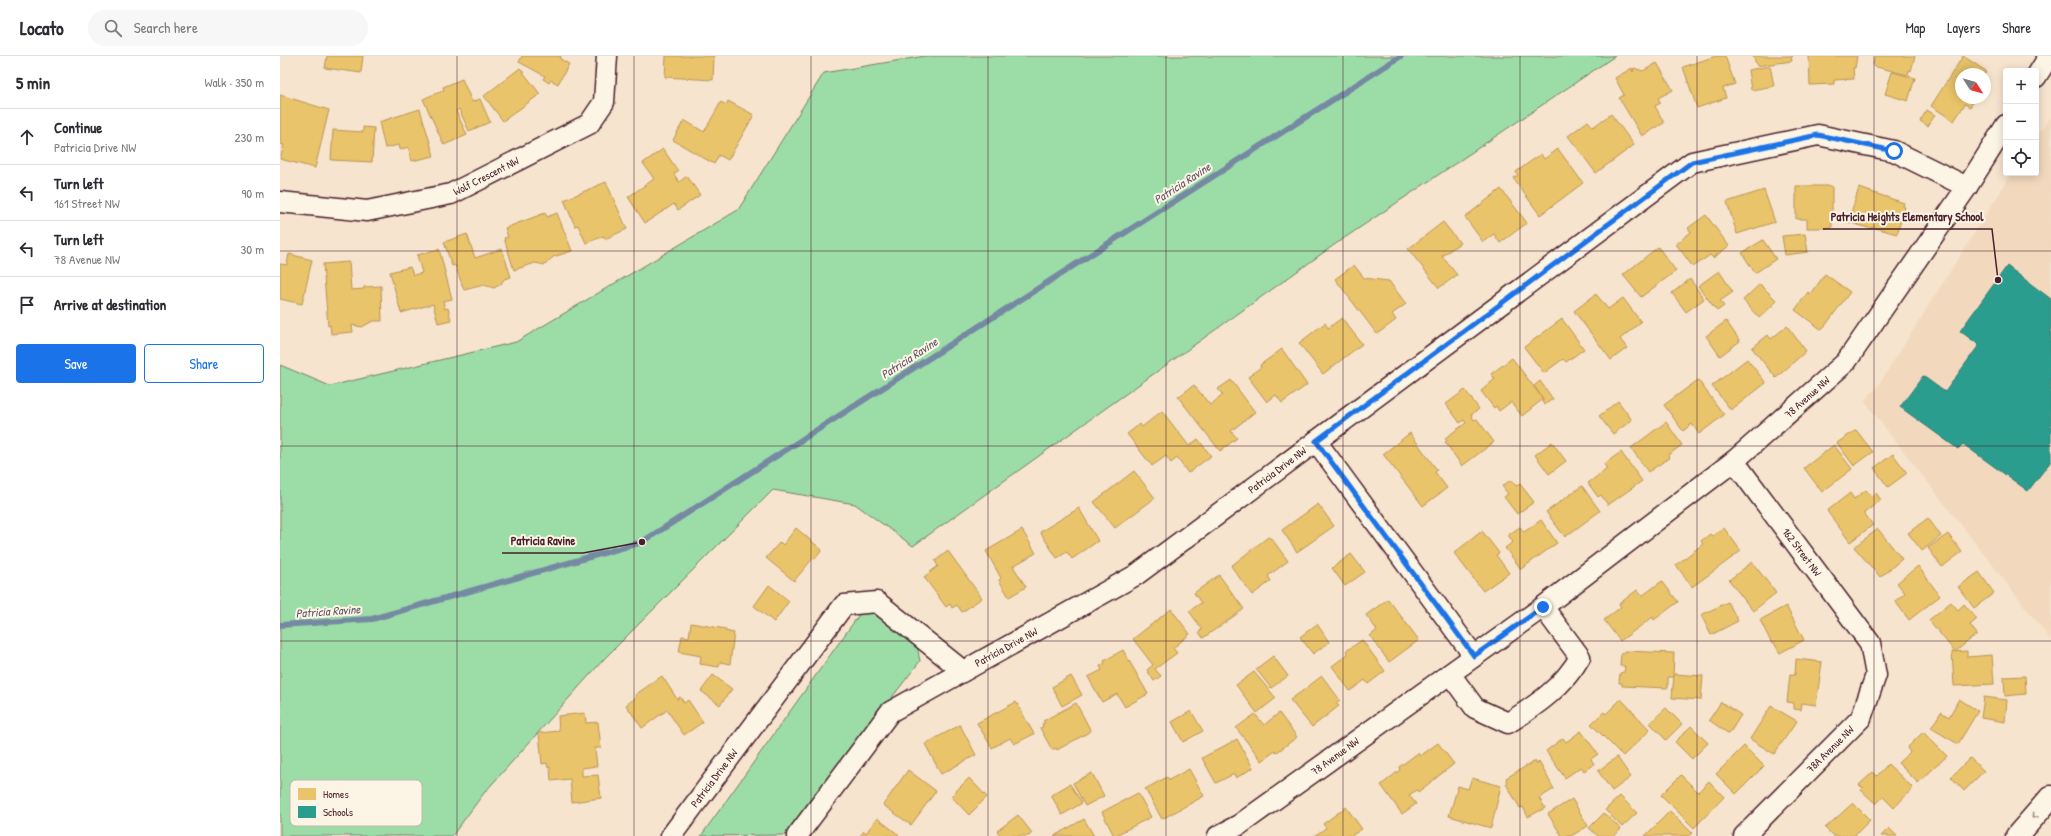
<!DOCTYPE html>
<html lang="en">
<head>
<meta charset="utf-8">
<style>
  body { margin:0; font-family:"Patrick Hand",sans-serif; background:#f7f7f7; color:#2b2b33 }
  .controls { position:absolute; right:12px; top:12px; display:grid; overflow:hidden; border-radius:4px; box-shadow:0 2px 10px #0003 }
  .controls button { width:36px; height:36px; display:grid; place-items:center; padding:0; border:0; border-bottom:1px solid #e1e1e2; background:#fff; color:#2b2b33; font:20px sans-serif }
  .compass { position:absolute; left:1675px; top:12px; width:36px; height:36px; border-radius:50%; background:#fff; box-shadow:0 2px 10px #0003; rotate:126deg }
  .stop { position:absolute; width:12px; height:12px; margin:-9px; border:3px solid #1a73e8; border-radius:50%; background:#fff }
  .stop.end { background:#1a73e8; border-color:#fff; box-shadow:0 1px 4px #0008 }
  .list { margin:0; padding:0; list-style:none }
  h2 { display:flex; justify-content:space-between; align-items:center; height:52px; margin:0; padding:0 16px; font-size:17px }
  h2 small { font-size:13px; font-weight:400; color:#7c7c81 }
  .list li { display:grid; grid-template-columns:26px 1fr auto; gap:12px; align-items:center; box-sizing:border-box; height:56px; padding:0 16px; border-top:1px solid #e1e1e2 }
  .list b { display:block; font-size:15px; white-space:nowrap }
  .list p { margin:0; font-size:13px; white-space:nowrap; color:#7c7c81 }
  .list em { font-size:13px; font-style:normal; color:#7c7c81 }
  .actions { display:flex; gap:8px; padding:12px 16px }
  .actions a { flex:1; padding:9px 0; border:1px solid #1a73e8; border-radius:4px; text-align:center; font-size:14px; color:#1a73e8 }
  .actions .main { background:#1a73e8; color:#fff }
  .icon { flex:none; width:22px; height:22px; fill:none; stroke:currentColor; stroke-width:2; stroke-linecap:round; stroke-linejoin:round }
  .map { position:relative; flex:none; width:1771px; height:780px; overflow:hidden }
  header { display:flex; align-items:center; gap:24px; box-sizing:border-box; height:56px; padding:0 20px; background:#fff; border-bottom:1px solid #e1e1e2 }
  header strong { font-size:19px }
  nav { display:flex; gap:22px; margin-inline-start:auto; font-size:14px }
  .search { width:280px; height:36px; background:#f7f7f7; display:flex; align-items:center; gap:10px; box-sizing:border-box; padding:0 14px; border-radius:22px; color:#7c7c81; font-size:15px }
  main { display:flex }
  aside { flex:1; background:#fff }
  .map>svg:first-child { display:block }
</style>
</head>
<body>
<header>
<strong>Locato</strong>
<div class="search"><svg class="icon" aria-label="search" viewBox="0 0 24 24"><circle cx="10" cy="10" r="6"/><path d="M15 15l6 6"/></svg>Search here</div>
<nav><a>Map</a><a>Layers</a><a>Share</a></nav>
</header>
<main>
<aside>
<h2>5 min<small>Walk · 350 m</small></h2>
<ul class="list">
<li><svg class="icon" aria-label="ahead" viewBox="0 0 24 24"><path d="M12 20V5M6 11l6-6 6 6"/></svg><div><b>Continue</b><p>Patricia Drive NW</p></div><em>230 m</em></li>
<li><svg class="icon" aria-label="left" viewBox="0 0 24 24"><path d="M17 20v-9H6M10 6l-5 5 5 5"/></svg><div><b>Turn left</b><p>161 Street NW</p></div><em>90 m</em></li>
<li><svg class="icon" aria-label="left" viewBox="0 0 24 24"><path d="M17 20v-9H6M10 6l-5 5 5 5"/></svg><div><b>Turn left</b><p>78 Avenue NW</p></div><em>30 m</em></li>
<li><svg class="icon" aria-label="arrive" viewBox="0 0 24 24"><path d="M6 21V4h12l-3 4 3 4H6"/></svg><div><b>Arrive at destination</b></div></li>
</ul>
<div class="actions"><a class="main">Save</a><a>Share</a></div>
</aside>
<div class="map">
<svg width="1771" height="780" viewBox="0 0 1771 780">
  <rect width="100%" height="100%" fill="#f6e4ce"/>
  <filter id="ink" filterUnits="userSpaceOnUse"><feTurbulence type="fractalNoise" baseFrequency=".025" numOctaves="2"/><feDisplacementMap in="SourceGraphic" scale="8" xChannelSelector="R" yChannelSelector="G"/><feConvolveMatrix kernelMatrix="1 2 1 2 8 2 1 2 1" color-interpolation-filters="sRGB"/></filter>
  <g filter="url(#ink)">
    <path fill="#f2d9be" d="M1771,60V584L1584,345L1598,330L1732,117H1756V82Z"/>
    <g fill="#9cdda7" stroke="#737e69">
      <path d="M645,0H1335L1054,189L633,490L575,448L493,434L324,603L204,737L172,780H0V309L50,330L236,286L458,154L544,17Z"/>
      <path d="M598,555L637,590L640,605L506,779L421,780L581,556Z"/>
    </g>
    <g fill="#e9c46a" stroke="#b99257">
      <path d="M47,0H83L81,17L45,12Z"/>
      <path d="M242,0H281L280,3L289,8L278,28L271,24L269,27L263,23L265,20L239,6Z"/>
      <path d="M386,0H434L433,24L385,21Z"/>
      <path d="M1436,0H1445L1455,28L1443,32L1446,42L1417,52L1403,11Z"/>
      <path d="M1473,0H1513L1511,1L1512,5L1477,10Z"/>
      <path d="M1529,0H1577L1575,12H1573L1574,23L1554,24V28L1530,29Z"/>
      <path d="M1595,0H1635L1631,15L1629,14L1628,19L1593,10Z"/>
      <path d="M1683,0L1706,15L1705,18H1681V42H1696L1690,51L1685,48L1674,65L1651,50Z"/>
      <path d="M1377,7L1393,34L1378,42L1381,47L1375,50L1384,67L1362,80L1339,42L1344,39L1335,22L1352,12L1353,16L1354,12L1363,15Z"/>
      <path d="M1490,10L1494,30L1471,34L1468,14Z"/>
      <path d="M240,12L260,38L223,65L204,40Z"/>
      <path d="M1612,16L1635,22L1628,45L1605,38Z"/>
      <path d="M182,23L192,46L200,43L210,66L189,75L179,53L176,55L187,79L164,89L143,43L164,34L163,31Z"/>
      <path d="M0,39L49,54L35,112L0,103L4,89L0,88Z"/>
      <path d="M448,45L474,59L448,104L439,99L434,108L393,84L404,64L424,76L441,46L446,49Z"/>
      <path d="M140,53L154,100L132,105L128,91L120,94L119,89L105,92L99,66Z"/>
      <path d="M1647,54L1655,59L1648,70L1640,65Z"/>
      <path d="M1331,58L1354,89L1316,117L1288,80L1308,65L1313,71Z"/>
      <path d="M83,71L94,72L92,106L51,104L53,74L83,76Z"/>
      <path d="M383,93L398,115L394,118L399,126L407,120L420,139L398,154L394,148L365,167L348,141L374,123L363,107Z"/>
      <path d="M1278,93L1303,127L1260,159L1233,122L1238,119L1236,116L1261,98L1264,103Z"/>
      <path d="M326,126L347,173L325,183L324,180L306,187L298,169L295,170L284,144Z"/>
      <path d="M1516,130H1552V172H1527V163H1516Z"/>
      <path d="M1579,132L1624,147L1623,150L1625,151L1617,178L1592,171V173L1568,166Z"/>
      <path d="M1221,133L1247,167L1220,187L1214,178L1203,186L1185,161Z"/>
      <path d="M1484,134L1495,166L1457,178L1447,146Z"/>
      <path d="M265,157L267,161L277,157L292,195L273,201L265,209L255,207L234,214L224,182L228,181L225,172Z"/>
      <path d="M1426,159L1449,190L1433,202L1430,199L1413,211L1396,188L1411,176L1408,172Z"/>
      <path d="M1163,166L1180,187L1162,200L1177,219L1159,232L1128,193Z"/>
      <path d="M187,178L195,202L222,193L231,221L224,223L221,228L214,232L204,229L184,234L175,209L172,210L164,186Z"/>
      <path d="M1525,178L1528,196L1505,199L1502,180Z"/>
      <path d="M1483,184L1496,203L1475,217L1462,197Z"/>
      <path d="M1378,191L1396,215L1361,241L1343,219Z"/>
      <path d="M159,193L172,243L163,245L165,253L168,252L171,264L158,267L153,248L121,257L110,216L130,211L133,219L142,217L137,199Z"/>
      <path d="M9,198L32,204L22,248L0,243V208L7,209Z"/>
      <path d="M69,206L71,234L84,233V231L101,230L102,265H93L82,271L72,269L73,276L51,278L50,269L48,270L43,208Z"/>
      <path d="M1074,209L1084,222L1109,225L1126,248L1112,258L1116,264L1097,278L1055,223Z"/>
      <path d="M1439,215L1453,236L1440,245L1444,250L1437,255L1418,230Z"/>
      <path d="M1545,218L1570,236L1542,274L1515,254L1528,236L1531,238Z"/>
      <path d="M1410,223L1424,243L1406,256L1392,237Z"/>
      <path d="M1480,228L1497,245L1479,262L1463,244Z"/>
      <path d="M1316,238L1328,253L1343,242L1361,266L1340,283L1347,292L1331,304L1294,255Z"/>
      <path d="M1062,262L1082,288L1043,318L1019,287L1045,267L1048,272Z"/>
      <path d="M1282,263L1304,293L1286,306L1283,303L1264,317L1244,291Z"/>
      <path d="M1446,265L1460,285L1440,300L1426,280Z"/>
      <path d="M1507,270L1526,295L1496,322L1472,292L1488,279L1491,283Z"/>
      <path d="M1002,293L1027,329L1002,347L996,339L987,346L968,321L981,311L980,309Z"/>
      <path d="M1232,302L1263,343L1242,360L1231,346L1219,355L1216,350L1214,352L1201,335L1215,323L1211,318Z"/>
      <path d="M1467,303L1486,327L1451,354L1432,330Z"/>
      <path d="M951,324L975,356L951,375L957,382L940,395L898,341L914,329L930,349L943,339L938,333Z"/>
      <path d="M1418,324L1444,359L1419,378L1412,368L1403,375L1384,349Z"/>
      <path d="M1260,325L1273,343L1264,349L1262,345L1264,344L1254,330Z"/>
      <path d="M1185,334L1199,353L1191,359L1194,364L1197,363L1214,386L1182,410L1165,386L1167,385L1165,382L1186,367L1184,364L1180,367L1166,348Z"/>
      <path d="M1338,345L1352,364L1333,378L1319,360Z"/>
      <path d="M882,355L909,390L918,383L931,400L908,417L897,402L891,407L886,400L872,410L847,378L860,368L862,371Z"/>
      <path d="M1386,366L1402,389L1388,399L1389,402L1368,416L1351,392Z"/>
      <path d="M1576,374L1593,396L1574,410L1557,387Z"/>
      <path d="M1130,377L1157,414L1155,416L1167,432L1143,450L1103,398Z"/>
      <path d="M1272,386L1286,405L1269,418L1255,399Z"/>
      <path d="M1554,389L1572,413L1542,436L1524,412Z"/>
      <path d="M1341,396L1362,425L1328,449L1321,439L1318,441L1308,427L1327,413L1324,408Z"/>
      <path d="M1613,398L1627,417L1608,431L1594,412Z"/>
      <path d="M854,415L875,442L835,472L814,446Z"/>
      <path d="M1231,424L1236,430L1240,428L1254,446L1237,458L1224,441L1228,438L1222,430Z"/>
      <path d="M1302,430L1320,455L1285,481L1266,456Z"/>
      <path d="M1586,434L1591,440L1596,437L1601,444L1584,457L1593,469L1570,486L1547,455L1570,437L1574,443Z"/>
      <path d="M1038,448L1054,470L1017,496L1002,474Z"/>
      <path d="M799,452L818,485L792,503L787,496L777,502L760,476Z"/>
      <path d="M1648,462L1661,480L1642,495L1628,477Z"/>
      <path d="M1261,464L1277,487L1241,513L1225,492L1233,486L1228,479L1240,471L1244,476Z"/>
      <path d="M516,472L542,494L535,503L533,502L514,525L486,502L500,486L503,489Z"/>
      <path d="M1444,472L1461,495L1412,531L1396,509L1423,488L1421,485L1430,478L1432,480Z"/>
      <path d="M1598,473L1622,503L1600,521L1574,491Z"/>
      <path d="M742,474L756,497L733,510L746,531L729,541L719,524L721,522L706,495Z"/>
      <path d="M1202,475L1219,497L1216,499L1229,517L1203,535L1174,497Z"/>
      <path d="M1668,478L1682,496L1662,511L1648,492Z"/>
      <path d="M988,481L992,483L1008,505L988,520L991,525L972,539L951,510Z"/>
      <path d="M668,495L702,542L682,556L677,549L672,552L670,548L666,551L644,521L658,510L655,505Z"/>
      <path d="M1071,498L1085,516L1065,530L1052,512Z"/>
      <path d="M1472,506L1496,537L1473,555L1449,524Z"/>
      <path d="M1638,510L1660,540L1629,564L1615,545L1625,537L1617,527Z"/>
      <path d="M1699,516L1714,537L1694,552L1678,531Z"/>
      <path d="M939,519L964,553L923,582L919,576L922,573L909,555L921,547L914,537Z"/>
      <path d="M1382,525L1398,546L1374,564L1373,561L1340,585L1324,564L1341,551L1339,548L1357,534L1362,540Z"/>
      <path d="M489,529L509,545L494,566L474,550Z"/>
      <path d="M1108,543L1139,584L1109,606L1090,580L1097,574L1086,559Z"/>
      <path d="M1448,546L1458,565L1431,579L1421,559Z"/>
      <path d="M1671,546L1678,554L1684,548L1697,563L1690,569L1697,578L1675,596L1649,564Z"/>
      <path d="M1506,550L1524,584L1500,597L1494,587L1492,588L1480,564Z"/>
      <path d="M891,553L910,578L893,592L897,597L875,613L881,620L874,625L867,614L873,609L853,583Z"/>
      <path d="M411,567L446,573L445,575L454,577L450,608L440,606L439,611L420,608L421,600L399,596L402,580L409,581Z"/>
      <path d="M1037,568L1049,586L1033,598L1020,581Z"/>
      <path d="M1082,584L1105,615L1088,628L1085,624L1070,635L1052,610L1068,598L1066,595Z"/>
      <path d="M843,594L868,638L845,651L837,638L822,646L808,621L822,614L820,610L825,607L824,605Z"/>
      <path d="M1344,595L1394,597L1393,621H1388V632L1342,630V627H1339L1340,617L1344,616L1345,610H1340L1341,597H1344Z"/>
      <path d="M1687,595V601L1712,599L1714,628L1674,630L1672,596Z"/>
      <path d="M993,600L1008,620L991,632L976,613Z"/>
      <path d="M1516,603L1542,606L1536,649L1522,647L1521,654L1514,653V647L1507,646L1510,618L1515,619Z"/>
      <path d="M974,616L996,642L977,657L956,629Z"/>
      <path d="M1394,618L1423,620L1421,644L1392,642Z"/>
      <path d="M433,619L452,633L440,649L421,635Z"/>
      <path d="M382,620L397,643L400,641L404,647L408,644L423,666L404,679L387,654L362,672L346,649L356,641L355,639Z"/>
      <path d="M791,620L802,639L782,650L772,631Z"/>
      <path d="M1042,620L1060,644L1056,647L1059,650L1032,671L1010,644Z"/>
      <path d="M1745,620L1746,638L1725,640L1724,621Z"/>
      <path d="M1704,641L1727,644L1725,666L1701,662Z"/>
      <path d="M1341,643L1370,674L1343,700L1311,668L1324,656L1326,658Z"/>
      <path d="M1679,643L1698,655L1678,688L1651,672L1661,656L1669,661Z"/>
      <path d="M736,646L754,678L734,688L730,682L712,692L697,667Z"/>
      <path d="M1441,646L1461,659L1449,678L1429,664Z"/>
      <path d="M796,647L811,675L777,694L776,692L772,694L760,672L763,671L762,668L765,667L763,665Z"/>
      <path d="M1491,650L1517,665L1494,698L1470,683Z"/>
      <path d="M1386,652L1402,668L1386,684L1370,667Z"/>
      <path d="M911,655L923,675L903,686L892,666Z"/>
      <path d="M305,657L306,667L318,666L321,692H315L317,710L302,712V720L318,719L321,742L292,746L290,723L271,725L270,711L268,712L267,707L262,708L259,677L279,675L278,660Z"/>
      <path d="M999,657L1017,681L996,697L995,695L982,705L956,672L975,658L984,669Z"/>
      <path d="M680,669L696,699L661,718L645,688Z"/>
      <path d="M1411,670L1428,687L1412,703L1395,686Z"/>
      <path d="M1301,675L1318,698L1311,703L1314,708L1304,715L1301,711L1285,722L1266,695L1283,682L1286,686Z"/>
      <path d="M1643,676L1667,700L1638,727L1618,707L1630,696L1627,692Z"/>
      <path d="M957,683L973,712L956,722L954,718L936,727L922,702Z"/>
      <path d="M1158,687L1174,708L1138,736L1137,734L1129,739L1136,748L1122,758L1101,729L1120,714L1119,711L1138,697L1140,700Z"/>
      <path d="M1464,690L1484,710L1456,738L1436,718Z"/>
      <path d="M1337,701L1351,721L1332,735L1318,715Z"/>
      <path d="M1690,702L1704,715L1684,735L1671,721Z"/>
      <path d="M1255,705L1257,708L1259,706L1274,733L1259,742L1265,752L1248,761L1243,751L1240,752L1226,728L1228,727L1226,722Z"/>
      <path d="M1608,708L1633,732L1614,752L1603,741L1596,748L1581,734L1583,732L1579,729L1593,716L1597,720Z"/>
      <path d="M909,713L924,740L882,763L865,733L887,721L889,724Z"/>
      <path d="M628,714L656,735L631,769L603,749Z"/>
      <path d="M812,717L824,740L805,750L793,727Z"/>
      <path d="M1401,719L1418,736L1429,725L1444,741L1414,772L1381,739Z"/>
      <path d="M689,722L707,741L689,759L671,740Z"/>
      <path d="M1192,722L1221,730L1211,772L1169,760L1178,730L1188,733Z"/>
      <path d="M790,728L802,747L782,759L771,739Z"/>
      <path d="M858,737L871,761L834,780L822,756Z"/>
      <path d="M1340,740L1357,757L1342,771L1325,754Z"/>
      <path d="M1292,743L1308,770L1291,780H1282L1268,758Z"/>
      <path d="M1573,747L1590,764L1574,780H1553L1545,772Z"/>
      <path d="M1066,751L1082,773L1071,780H1034L1046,772L1043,768Z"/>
      <path d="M1390,755L1412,777L1408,780H1365Z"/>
      <path d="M1324,757L1341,773L1334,780H1318L1309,772Z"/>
      <path d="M738,759L752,777L749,780H721L717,775Z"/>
      <path d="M597,762L619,779L618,780H580L584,775L586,777Z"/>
      <path d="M804,763L814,780H774Z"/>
      <path d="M1609,772L1617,780H1601Z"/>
    </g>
    <path fill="#2a9d8f" stroke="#347771" d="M1727,210L1771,243V405L1748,435L1683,388L1678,393L1620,351L1643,320L1665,336L1699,289L1680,275Z"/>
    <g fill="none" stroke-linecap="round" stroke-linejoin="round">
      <path stroke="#7689a3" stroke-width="6" d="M0,569L92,563L362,486L1121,0"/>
      <g stroke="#4a1f2b" stroke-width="23">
        <g id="street">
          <path d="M1756,21L1769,0"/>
          <path d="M0,146L87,155L171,138L309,68L324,46L327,0"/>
          <path d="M1036,385L1194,600"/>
          <path d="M1454,405L1590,587L1596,619L1581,662L1464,780"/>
          <path d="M1170,618L1195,652L1228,667C1257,649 1284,630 1300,601L1263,551"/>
          <path d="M391,780L564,549L597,546L683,615"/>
          <path d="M517,780L610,656L856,519L1412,106L1538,79L1614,95L1687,131"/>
          <path d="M938,780L959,769L1263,551L1454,405L1566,306L1687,131L1726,69"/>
        </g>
      </g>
      <g stroke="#4a1f2b" stroke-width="25">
        <path id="highway" d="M1737,780L1771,741"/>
      </g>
      <use href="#street" stroke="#fcf5e5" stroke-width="20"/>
      <use href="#highway" stroke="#fcf5e5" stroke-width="22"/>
    </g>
    <defs><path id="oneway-chevron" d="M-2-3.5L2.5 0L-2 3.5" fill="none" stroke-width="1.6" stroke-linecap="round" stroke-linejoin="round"/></defs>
    <use stroke="#a38a88" href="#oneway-chevron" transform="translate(1754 760) rotate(131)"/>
  </g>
  <g fill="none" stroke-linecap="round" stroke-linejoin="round" filter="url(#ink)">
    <path stroke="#1a73e8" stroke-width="5" d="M1263,551L1194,600L1036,385L1412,106L1538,79L1614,95"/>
  </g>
  <path fill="none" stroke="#4a1f2b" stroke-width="1" stroke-opacity="0.55" d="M177,0V780M354,0V780M531,0V780M708,0V780M886,0V780M1063,0V780M1240,0V780M1417,0V780M1594,0V780M0,195H1771M0,390H1771M0,585H1771"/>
  <g text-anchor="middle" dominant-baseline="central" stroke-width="4" stroke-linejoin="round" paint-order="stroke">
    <g font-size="11" fill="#4a1f2b" stroke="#fcf5e5">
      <text transform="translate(206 120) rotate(-27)">Wolf Crescent NW</text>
      <text transform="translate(1527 341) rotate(-42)">78 Avenue NW</text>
      <text transform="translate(997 414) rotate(-37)">Patricia Drive NW</text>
      <text transform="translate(1522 496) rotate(53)">162 Street NW</text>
      <text transform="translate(726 591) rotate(-29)">Patricia Drive NW</text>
      <text transform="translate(1550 693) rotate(-45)">78A Avenue NW</text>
      <text transform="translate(1055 700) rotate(-36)">78 Avenue NW</text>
      <text transform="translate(434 722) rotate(-53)">Patricia Drive NW</text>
    </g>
    <g font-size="12" font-style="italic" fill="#605467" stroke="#fcf5e5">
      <text transform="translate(902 127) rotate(-33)">Patricia Ravine</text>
      <text transform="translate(629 302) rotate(-33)">Patricia Ravine</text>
      <text transform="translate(48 555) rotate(-4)">Patricia Ravine</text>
    </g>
  </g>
  <rect x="10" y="724" width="132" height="46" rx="6" fill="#fcf5e5" stroke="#c7b5ad" stroke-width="1"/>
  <rect x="18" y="732" width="18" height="12" fill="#e9c46a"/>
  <rect x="18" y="750" width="18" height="12" fill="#2a9d8f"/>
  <g font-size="11" fill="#4a1f2b">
    <text x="43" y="742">Homes</text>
    <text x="43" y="760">Schools</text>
  </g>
  <path fill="none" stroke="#4a1f2b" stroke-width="1.5" d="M1718 224L1712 173H1543M362 486L303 497H222"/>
  <g fill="#4a1f2b" stroke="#fcf5e5" stroke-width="1.5">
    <circle cx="1718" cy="224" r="4"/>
    <circle cx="362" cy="486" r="4"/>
  </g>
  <g font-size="12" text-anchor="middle" font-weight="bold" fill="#4a1f2b" stroke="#fcf5e5" stroke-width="4" stroke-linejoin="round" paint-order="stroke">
    <text x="1627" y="165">Patricia Heights Elementary School</text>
    <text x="263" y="489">Patricia Ravine</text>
  </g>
</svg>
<div class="controls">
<button>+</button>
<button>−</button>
<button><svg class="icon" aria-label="locate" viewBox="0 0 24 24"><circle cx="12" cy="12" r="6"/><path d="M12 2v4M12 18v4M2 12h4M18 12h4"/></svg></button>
</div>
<svg class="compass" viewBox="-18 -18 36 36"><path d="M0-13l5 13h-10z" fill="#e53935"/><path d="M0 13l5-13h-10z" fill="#7c7c81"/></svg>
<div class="stop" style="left:1614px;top:95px"></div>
<div class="stop end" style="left:1263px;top:551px"></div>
</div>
</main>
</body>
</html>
